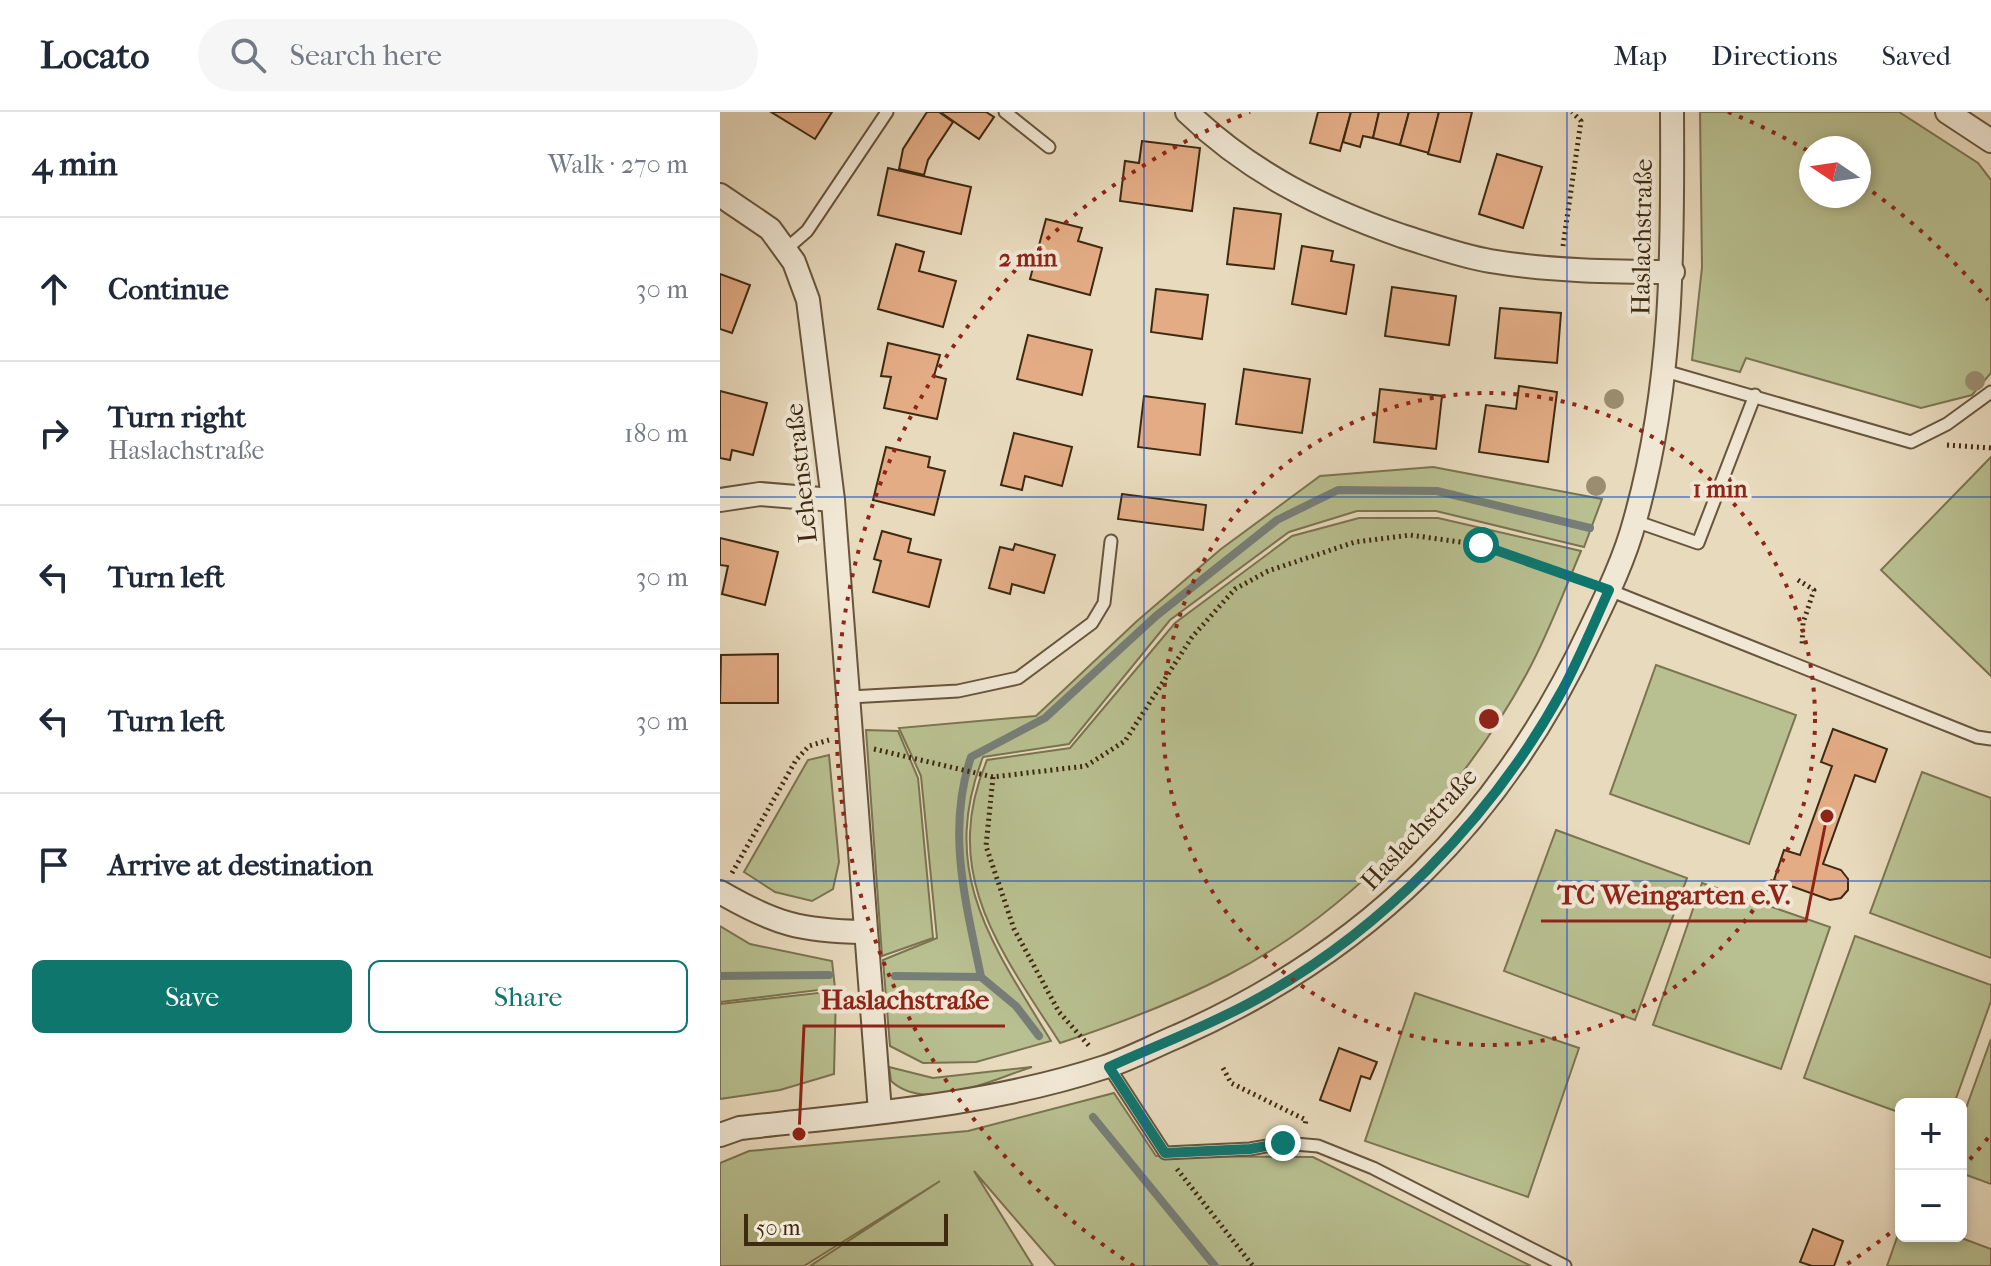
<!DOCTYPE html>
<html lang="en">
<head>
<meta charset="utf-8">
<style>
  body { margin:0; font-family:"IM FELL French Canon",serif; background:#f6f6f7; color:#1f2937 }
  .controls { position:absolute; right:24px; bottom:24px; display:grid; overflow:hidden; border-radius:12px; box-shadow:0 4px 12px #0003 }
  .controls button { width:72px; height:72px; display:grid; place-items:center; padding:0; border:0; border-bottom:2px solid #e0e1e3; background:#fff; color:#1f2937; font:40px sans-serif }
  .compass { position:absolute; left:1079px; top:24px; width:72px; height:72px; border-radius:50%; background:#fff; box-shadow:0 4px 12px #0003; rotate:283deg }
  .scale { position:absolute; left:24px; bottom:20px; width:204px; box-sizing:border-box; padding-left:8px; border:4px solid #3e2911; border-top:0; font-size:22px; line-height:28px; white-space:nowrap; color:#3e2911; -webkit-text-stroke:6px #f0e7d4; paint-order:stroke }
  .stop { position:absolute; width:24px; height:24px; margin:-18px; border:6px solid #0f766e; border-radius:50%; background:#fff }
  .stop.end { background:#0f766e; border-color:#fff; box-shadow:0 2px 8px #0008 }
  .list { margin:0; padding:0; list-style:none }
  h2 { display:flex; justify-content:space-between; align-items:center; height:104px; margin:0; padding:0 32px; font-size:34px }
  h2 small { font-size:26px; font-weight:400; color:#747a83 }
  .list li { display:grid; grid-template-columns:52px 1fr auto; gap:24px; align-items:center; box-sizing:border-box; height:144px; padding:0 32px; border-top:2px solid #e0e1e3 }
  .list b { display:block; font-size:30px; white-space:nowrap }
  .list p { margin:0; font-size:26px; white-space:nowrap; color:#747a83 }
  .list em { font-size:26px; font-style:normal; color:#747a83 }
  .actions { display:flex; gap:16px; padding:24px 32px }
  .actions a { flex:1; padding:18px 0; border:2px solid #0f766e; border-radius:12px; text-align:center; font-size:28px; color:#0f766e }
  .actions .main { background:#0f766e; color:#fff }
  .icon { flex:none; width:44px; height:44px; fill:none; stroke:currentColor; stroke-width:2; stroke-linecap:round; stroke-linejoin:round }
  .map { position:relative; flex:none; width:1271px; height:1154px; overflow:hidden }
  header { display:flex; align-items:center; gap:48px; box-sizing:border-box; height:112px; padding:0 40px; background:#fff; border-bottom:2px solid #e0e1e3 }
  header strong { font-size:38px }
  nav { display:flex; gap:44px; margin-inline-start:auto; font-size:28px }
  .search { width:560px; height:72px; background:#f6f6f7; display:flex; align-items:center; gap:20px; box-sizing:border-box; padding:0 28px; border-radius:44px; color:#747a83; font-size:30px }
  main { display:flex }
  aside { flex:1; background:#fff }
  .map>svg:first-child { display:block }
</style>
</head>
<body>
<header>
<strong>Locato</strong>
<div class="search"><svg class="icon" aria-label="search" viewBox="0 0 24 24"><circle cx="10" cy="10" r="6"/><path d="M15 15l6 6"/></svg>Search here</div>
<nav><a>Map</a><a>Directions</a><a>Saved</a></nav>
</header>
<main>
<aside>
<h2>4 min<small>Walk · 270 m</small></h2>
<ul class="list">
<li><svg class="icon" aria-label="ahead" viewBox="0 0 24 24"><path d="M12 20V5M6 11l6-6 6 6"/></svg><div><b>Continue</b></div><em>30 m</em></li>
<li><svg class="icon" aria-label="right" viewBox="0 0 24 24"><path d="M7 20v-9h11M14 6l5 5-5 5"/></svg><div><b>Turn right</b><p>Haslachstraße</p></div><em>180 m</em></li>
<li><svg class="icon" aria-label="left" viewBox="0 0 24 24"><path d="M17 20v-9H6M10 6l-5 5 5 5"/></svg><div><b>Turn left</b></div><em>30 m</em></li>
<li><svg class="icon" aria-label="left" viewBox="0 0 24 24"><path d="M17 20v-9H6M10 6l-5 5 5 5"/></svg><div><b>Turn left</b></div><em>30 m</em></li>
<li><svg class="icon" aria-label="arrive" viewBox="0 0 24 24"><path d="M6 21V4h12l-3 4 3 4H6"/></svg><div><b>Arrive at destination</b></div></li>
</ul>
<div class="actions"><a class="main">Save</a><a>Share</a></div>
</aside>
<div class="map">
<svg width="1271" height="1154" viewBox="0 0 1271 1154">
  <rect width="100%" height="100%" fill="#e8dabd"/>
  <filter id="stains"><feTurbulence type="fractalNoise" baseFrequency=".0025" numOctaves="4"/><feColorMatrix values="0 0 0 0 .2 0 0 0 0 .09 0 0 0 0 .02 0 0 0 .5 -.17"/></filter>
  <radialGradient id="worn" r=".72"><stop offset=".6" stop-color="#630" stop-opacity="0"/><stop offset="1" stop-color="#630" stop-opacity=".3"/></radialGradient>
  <g fill="#b8bf90" stroke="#7b7450" stroke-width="2" fill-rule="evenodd">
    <path d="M980,0H1179L1258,51L1271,68V261L1252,283L1201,296L1026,246L1020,260L972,248L982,155ZM1091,36H1139V84H1091Z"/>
    <path d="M1271,345V564L1161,458Z"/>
    <path d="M713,355L882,387L864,435L716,399H637L569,420L450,508L349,632L263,645C218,761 273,833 331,929L256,950L203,951L170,934L163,848L217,826L201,664L179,616L316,604L417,509L501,437L600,364Z"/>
    <path d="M639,406H718L861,439C844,479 828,523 807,561C742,681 631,800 508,863C454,891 398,912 340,931C281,839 219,762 267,648L350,636L455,511L572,424Z"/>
    <path d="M936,553L1076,603L1029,732L890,682Z"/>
    <path d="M146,618L178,619L198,666L213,826L162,844Z"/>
    <path d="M109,643L119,750L113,777L92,789L55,780L24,760L88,648Z"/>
    <path d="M1202,660L1271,686V846L1150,801Z"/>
    <path d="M836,718L967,766L915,908L784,859Z"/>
    <path d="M982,771L1110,815L1061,957L933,913Z"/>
    <path d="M0,814L30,832L112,849L115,876L0,890Z"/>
    <path d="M1135,824L1271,873V889L1234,992H1181V1001L1084,966Z"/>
    <path d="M116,879L114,962L60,978L0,987V892Z"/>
    <path d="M695,881L859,936L808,1085L645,1029Z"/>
    <path d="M1271,927V1072L1241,1061V1010Z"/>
    <path d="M169,955L213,966L312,955C273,967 207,1002 171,969Z"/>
    <path d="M394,981L436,1044L593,1045L811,1154H336L254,1059L313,1154H90L220,1069L84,1154H0V1051L29,1039L248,1019Z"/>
    <path d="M1181,1114V1124H1236L1271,1137V1154H1167Z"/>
  </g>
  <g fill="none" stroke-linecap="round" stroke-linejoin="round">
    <g stroke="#777e78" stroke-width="8">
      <path d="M0,864L109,863"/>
      <path d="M175,864L261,865L296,894L319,924"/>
      <path d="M261,865C246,791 226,719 251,645L325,606L436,504L557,408L618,378L717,379L870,416"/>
      <path d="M373,1005L495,1154"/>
    </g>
  </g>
  <g fill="#e3ac85" stroke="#3e2911" stroke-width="2">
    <path d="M51,0H112L95,27Z"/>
    <path d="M207,0H219L233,10L208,48L204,63L179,57L183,37Z"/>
    <path d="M220,0H266L274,5L259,27Z"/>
    <path d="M598,0H631L620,39L590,31Z"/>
    <path d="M631,0H659L653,26L643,24L640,35L623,30Z"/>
    <path d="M659,0H689L680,33L653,26Z"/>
    <path d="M689,0H719L709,41L680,33Z"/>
    <path d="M719,0H752L740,50L708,42Z"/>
    <path d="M422,29L480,36L472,99L400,89L405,49L419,51Z"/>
    <path d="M777,42L822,55L803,116L759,102Z"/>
    <path d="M168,56L251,75L241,122L158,103Z"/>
    <path d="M514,96L561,102L554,157L507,152Z"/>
    <path d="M326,107L362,116L358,129L382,136L370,183L310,167Z"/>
    <path d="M176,132L204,140L199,159L236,169L223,215L158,197Z"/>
    <path d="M582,134L613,139L611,149L634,153L626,202L572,192Z"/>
    <path d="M0,162L30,173L12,221L0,217Z"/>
    <path d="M672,175L736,184L729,233L665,224Z"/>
    <path d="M436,177L488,183L482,227L431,220Z"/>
    <path d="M780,196L841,201L837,251L775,246Z"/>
    <path d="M308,223L372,238L362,283L297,267Z"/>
    <path d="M168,231L220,243L214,264L226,267L217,307L164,296L171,265L161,264Z"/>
    <path d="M524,257L590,267L582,321L516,312Z"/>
    <path d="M799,274L837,280L828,350L759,340L766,293L796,297Z"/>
    <path d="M660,277L722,284L716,337L654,330Z"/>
    <path d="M0,279L47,291L33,343L12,338L10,348L0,346Z"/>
    <path d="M424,284L485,292L480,343L418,335Z"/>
    <path d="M294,321L352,335L342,374L305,364L302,378L281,373Z"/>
    <path d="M166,335L210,345L208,355L225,359L214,403L153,388Z"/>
    <path d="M402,382L486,393L483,418L398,407Z"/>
    <path d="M162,419L191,427L188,440L221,448L209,495L153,480L161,449L154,447Z"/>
    <path d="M0,426L58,440L45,493L2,482L8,454L0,453Z"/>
    <path d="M295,432L335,443L324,481L292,472L290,482L269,476L280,435L293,438Z"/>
    <path d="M58,542V591H0L1,543Z"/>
    <path d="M1113,617L1167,637L1155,670L1135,663L1103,752L1121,758L1128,767V778L1121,786L1110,788L1054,768L1064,738L1080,743L1112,654L1101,650Z"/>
    <path d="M619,936L657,950L650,967L641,964L630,999L600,988Z"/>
    <path d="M1093,1117L1123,1129L1114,1154H1092L1080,1150Z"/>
  </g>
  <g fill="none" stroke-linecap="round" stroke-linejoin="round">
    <g stroke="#68553c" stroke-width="15">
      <g id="service">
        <path d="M285,0L329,35"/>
        <path d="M65,138L87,119L167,0"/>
        <path d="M945,259L1191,330L1227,312L1271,280"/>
        <path d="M915,409L978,431L1035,283"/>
        <path d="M889,478L1257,625L1271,627"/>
        <path d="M130,585L238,579L298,566L372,511L384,491L391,429"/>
        <path d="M389,955L445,1041L530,1037L563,1031L598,1034L653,1056L845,1154"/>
      </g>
    </g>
    <g stroke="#68553c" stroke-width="26">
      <g id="minor">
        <path d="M467,0C529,60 601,96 682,124C711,133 740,144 770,149C830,159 892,160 953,160"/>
        <path d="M1227,0L1271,29"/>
        <path d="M0,83L50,117L74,150L88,188L113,388L160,1000"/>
        <path d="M0,388L40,382L113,388"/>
        <path d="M0,780C55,812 81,819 144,820"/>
        <path d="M0,1023L20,1016C142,1002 267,994 385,955C410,947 434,934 458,924C649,839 782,707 870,518C887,483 905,446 915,408C953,274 953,137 952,0"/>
      </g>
    </g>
    <g stroke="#3e2911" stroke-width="5" stroke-dasharray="2 4" stroke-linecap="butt">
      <path d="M843,134L861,9L852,0"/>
      <path d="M1227,333L1271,336"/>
      <path d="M1078,468L1094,478L1083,511L1082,535"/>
      <path d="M154,637L273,665L366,654L405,629L472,525L515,477L548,459L635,430L690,423L761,433L870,471"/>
      <path d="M273,665L266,734L294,817L339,900L371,936"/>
      <path d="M12,761L76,648L89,634L109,628"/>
      <path d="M503,956L511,971L586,1008L585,1014"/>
      <path d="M457,1057L533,1154"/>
    </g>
    <use href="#service" stroke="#f0e7d4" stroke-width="11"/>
    <use href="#minor" stroke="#f0e7d4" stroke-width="22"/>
  </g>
  <g fill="#9b8d70">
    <circle cx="1255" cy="269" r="10"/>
    <circle cx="894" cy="287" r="10"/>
    <circle cx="876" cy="374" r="10"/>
  </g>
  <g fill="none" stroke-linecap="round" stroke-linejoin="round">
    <path stroke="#0f766e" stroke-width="10" d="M563,1031L530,1037L445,1041L389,955C435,934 483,916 528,892C658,823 772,707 843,577C860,545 874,511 889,478L761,433"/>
  </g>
  <path fill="none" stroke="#1d4ed8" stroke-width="2" stroke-opacity="0.55" d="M424,0V1154M847,0V1154M0,385H1271M0,769H1271"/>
  <g fill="none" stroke="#8f2418" stroke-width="4" stroke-dasharray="4 8">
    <circle cx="769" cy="607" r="326"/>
    <path d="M1268 1026A652 652 0 0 1 1242 1056M1179 1114A652 652 0 0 1 1124 1154M414 1154A652 652 0 0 1 530 0M1008 0A652 652 0 0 1 1090 40M1143 73A652 652 0 0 1 1268 188"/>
  </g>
  <g text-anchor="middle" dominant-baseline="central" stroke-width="8" stroke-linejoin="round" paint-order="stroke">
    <g font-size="26" fill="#3e2911" stroke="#f0e7d4">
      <text transform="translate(922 125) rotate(-89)">Haslachstraße</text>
      <text transform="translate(81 361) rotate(-96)">Lehenstraße</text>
      <text transform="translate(699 717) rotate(-47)">Haslachstraße</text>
    </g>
  </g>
  <circle cx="769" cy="607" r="12" fill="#8f2418" stroke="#f0e7d4" stroke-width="4"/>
  <g font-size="24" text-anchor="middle" font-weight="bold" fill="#8f2418" stroke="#f0e7d4" stroke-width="8" stroke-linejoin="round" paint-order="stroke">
    <text x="308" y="154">2 min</text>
    <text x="1000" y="385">1 min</text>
  </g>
  <path fill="none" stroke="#8f2418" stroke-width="3" d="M1107 704L1086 809H821M79 1022L84 914H285"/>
  <g fill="#8f2418" stroke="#f0e7d4" stroke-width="3">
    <circle cx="1107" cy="704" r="8"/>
    <circle cx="79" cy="1022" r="8"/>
  </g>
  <g font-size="28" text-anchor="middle" font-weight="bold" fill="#8f2418" stroke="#f0e7d4" stroke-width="8" stroke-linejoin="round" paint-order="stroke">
    <text x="954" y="792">TC Weingarten e.V.</text>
    <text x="185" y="897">Haslachstraße</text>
  </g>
  <rect width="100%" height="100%" filter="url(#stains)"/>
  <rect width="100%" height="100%" fill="url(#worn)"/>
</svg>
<div class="controls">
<button>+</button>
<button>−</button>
</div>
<svg class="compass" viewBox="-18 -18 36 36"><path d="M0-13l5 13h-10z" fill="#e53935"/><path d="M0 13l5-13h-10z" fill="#747a83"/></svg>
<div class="scale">50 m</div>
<div class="stop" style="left:761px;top:433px"></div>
<div class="stop end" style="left:563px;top:1031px"></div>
</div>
</main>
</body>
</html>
